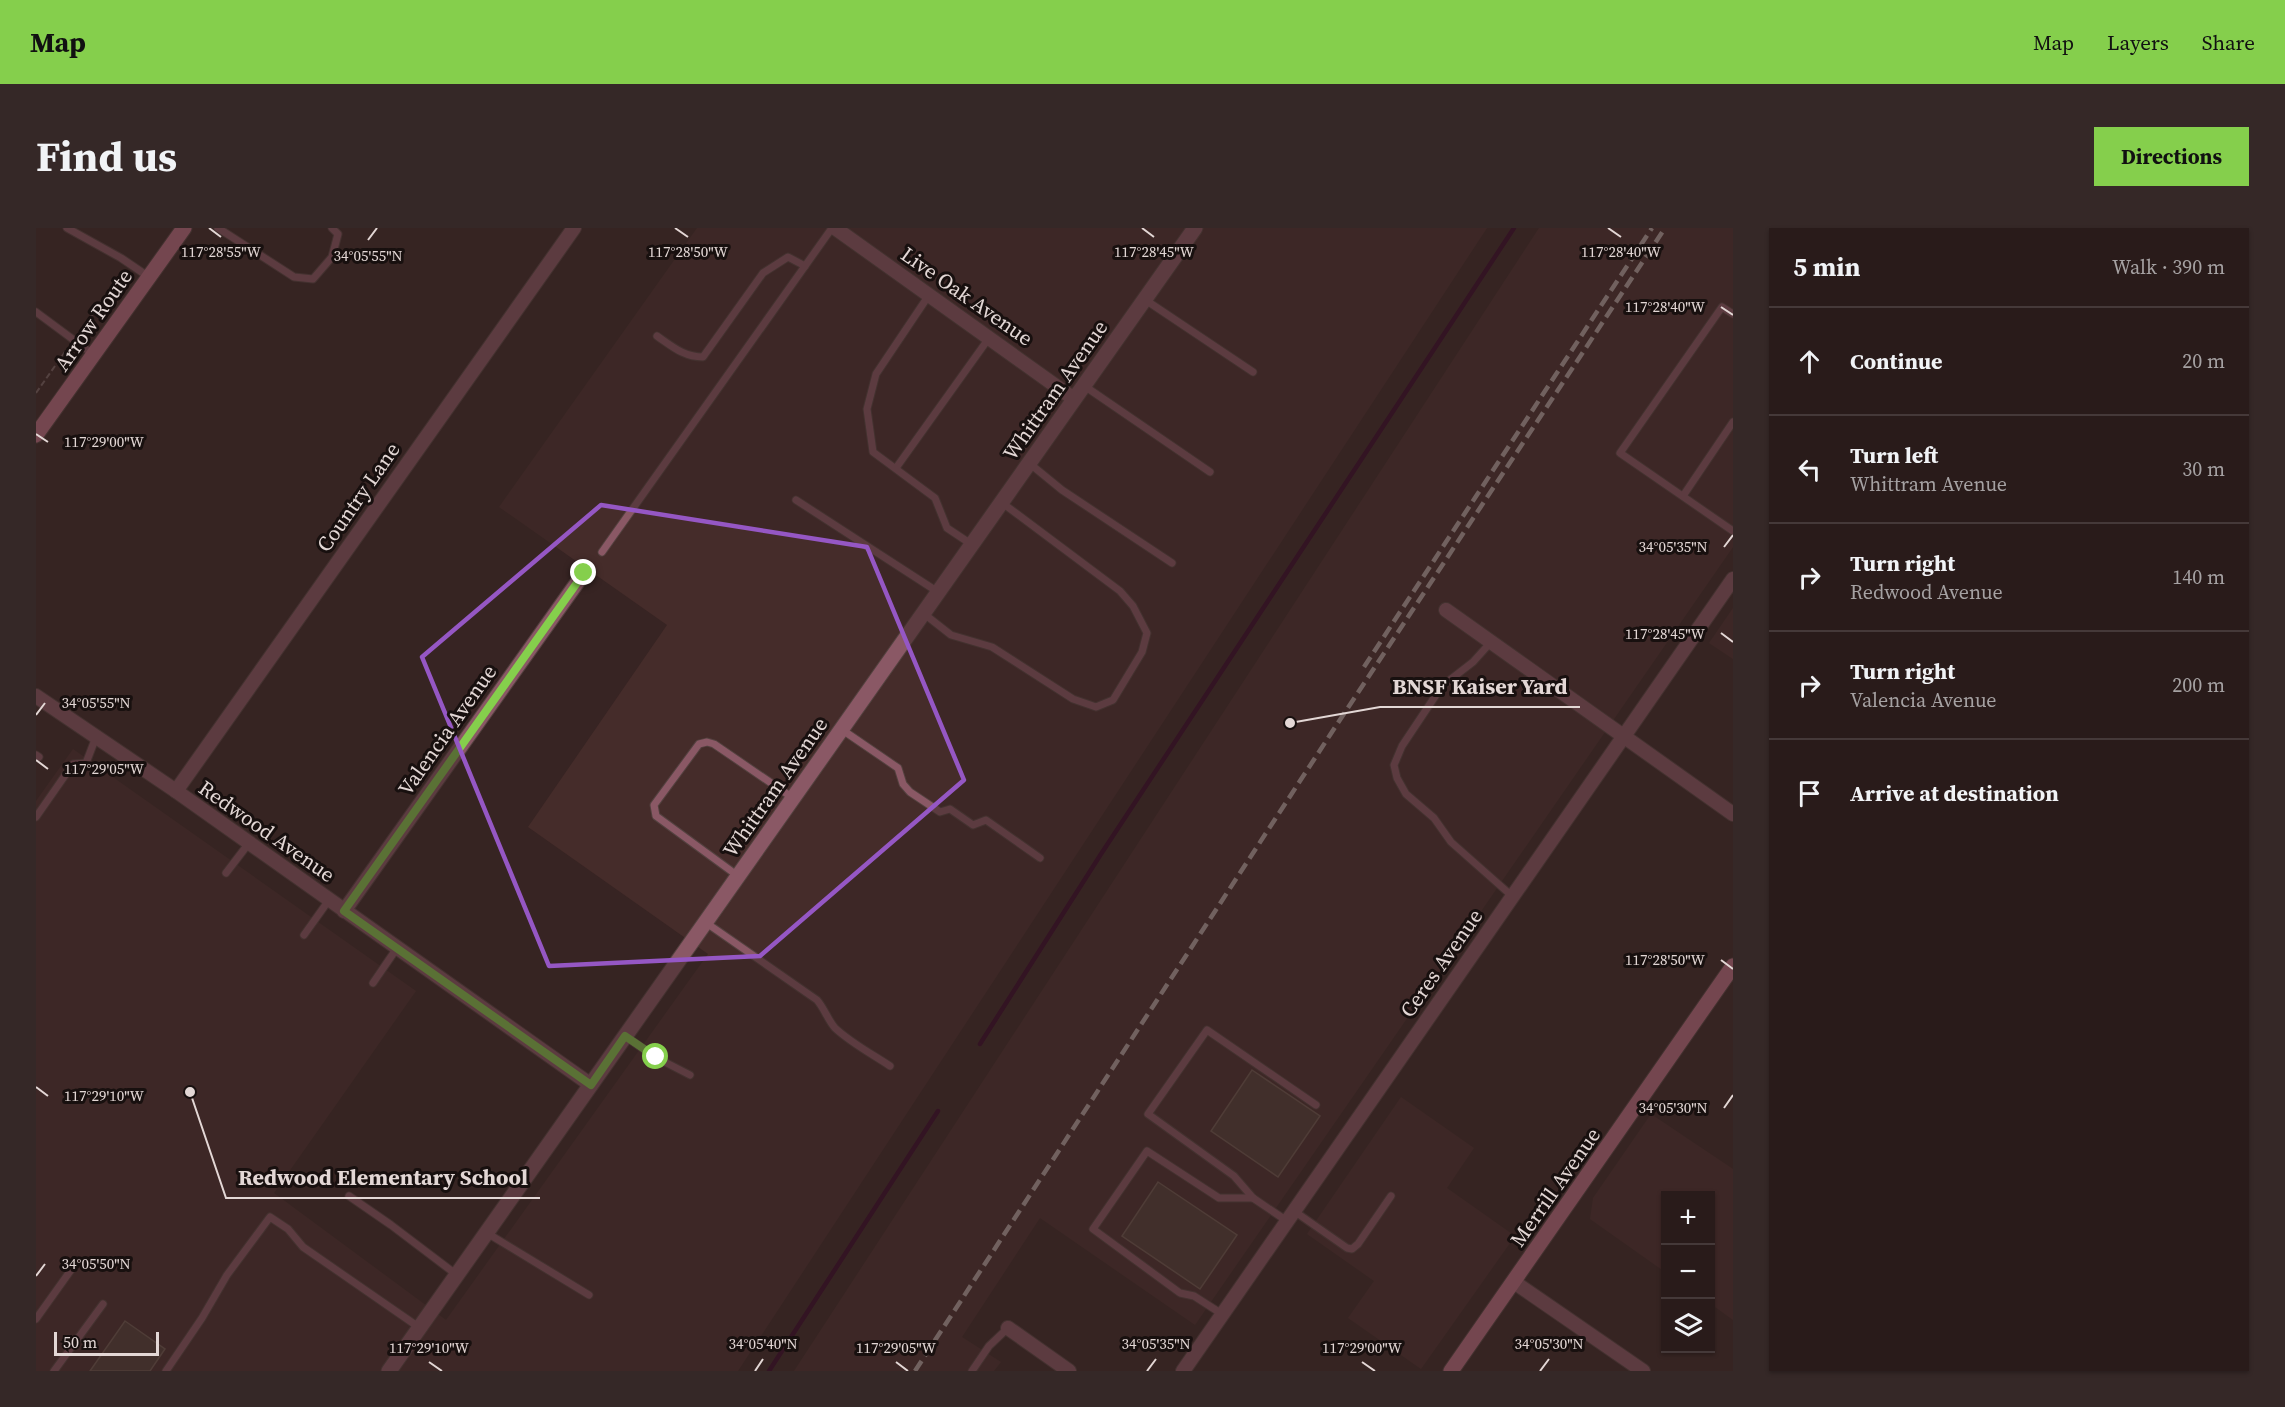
<!DOCTYPE html>
<html lang="en">
<head>
<meta charset="utf-8">
<style>
  body { margin:0; font-family:"Source Serif 4",serif; background:#352827; color:#f1f3f6 }
  .controls { position:absolute; right:18px; bottom:18px; display:grid; overflow:hidden; border-radius:0px; box-shadow:0 2px 4px #0004 }
  .controls button { width:54px; height:54px; display:grid; place-items:center; padding:0; border:0; border-bottom:2px solid #453939; background:#291b1a; color:#f1f3f6; font:30px sans-serif }
  .scale { position:absolute; left:18px; bottom:15px; width:105px; box-sizing:border-box; padding-left:6px; border:3px solid #e3d7d5; border-top:0; font-size:16px; line-height:21px; white-space:nowrap; color:#e3d7d5; -webkit-text-stroke:4px #18100f; paint-order:stroke }
  .stop { position:absolute; width:18px; height:18px; margin:-14px; border:4px solid #85cf4c; border-radius:50%; background:#fff }
  .stop.end { background:#85cf4c; border-color:#fff; box-shadow:0 2px 6px #0008 }
  .list { margin:0; padding:0; list-style:none }
  h2 { display:flex; justify-content:space-between; align-items:center; height:78px; margin:0; padding:0 24px; font-size:26px }
  h2 small { font-size:20px; font-weight:400; color:#a5a1a2 }
  .list li { display:grid; grid-template-columns:39px 1fr auto; gap:18px; align-items:center; box-sizing:border-box; height:108px; padding:0 24px; border-top:2px solid #453939 }
  .list b { display:block; font-size:22px; white-space:nowrap }
  .list p { margin:0; font-size:20px; white-space:nowrap; color:#a5a1a2 }
  .list em { font-size:20px; font-style:normal; color:#a5a1a2 }
  .icon { flex:none; width:33px; height:33px; fill:none; stroke:currentColor; stroke-width:2; stroke-linecap:round; stroke-linejoin:round }
  .map { position:relative; flex:none; width:1697px; height:1143px; overflow:hidden; border-radius:0px }
  header { display:flex; align-items:center; gap:36px; box-sizing:border-box; height:84px; padding:0 30px; background:#85cf4c; color:#111 }
  header strong { font-size:28px }
  nav { display:flex; gap:33px; margin-inline-start:auto; font-size:21px }
  .intro { display:flex; align-items:center; justify-content:space-between; box-sizing:border-box; height:144px; padding:0 36px }
  h1 { margin:0; font-size:42px }
  .button { padding:15px 27px; border-radius:0px; background:#85cf4c; color:#111; font-size:21px; font-weight:700 }
  main { display:flex; gap:36px; padding:0 36px }
  aside { flex:1; background:#291b1a; border-radius:0px; box-shadow:0 2px 4px #0004 }
  .map>svg:first-child { display:block }
</style>
</head>
<body>
<header>
<strong>Map</strong>
<nav><a>Map</a><a>Layers</a><a>Share</a></nav>
</header>
<div class="intro"><h1>Find us</h1><a class="button">Directions</a></div>
<main>
<div class="map">
<svg width="1697" height="1143" viewBox="0 0 1697 1143">
  <rect width="100%" height="100%" fill="#372423"/>
  <g fill="#452c2a">
    <path d="M661,0H1451L702,1143H0V573L37,521L380,763L238,965L410,1092L672,726L492,599L631,397L463,279Z"/>
    <path d="M1503,0H1697V319L1159,1097L1004,990L926,1109L965,1134L958,1143H758Z"/>
    <path d="M1697,380V431L1673,415Z"/>
    <path d="M1365,869L1438,920L1411,960L1479,1008L1385,1141L1312,1090L1338,1053L1271,1006Z"/>
    <path d="M1615,886L1697,941V1092L1675,1076L1674,968H1630L1629,1044L1554,991L1557,970Z"/>
  </g>
  <g fill="none" stroke-linecap="round" stroke-linejoin="round">
    <g stroke="#300024" stroke-width="4.5">
      <path d="M944,816L1065,626L1478,0"/>
      <path d="M733,1143L902,883"/>
    </g>
  </g>
  <g fill="#4f3d35" stroke="#6d5a51" stroke-width="1.5">
    <path d="M1216,842L1284,888L1242,949L1175,903Z"/>
    <path d="M1122,954L1201,1007L1164,1061L1086,1008Z"/>
    <path d="M89,1093L129,1121L114,1143H54Z"/>
  </g>
  <g fill="none" stroke-linecap="round" stroke-linejoin="round">
    <g stroke="#53413f" stroke-width="9">
      <g id="service">
        <path d="M31,0L85,30L113,49"/>
        <path d="M182,0L258,49L277,51L296,29L302,6L296,0"/>
        <path d="M893,67L840,146L831,181L837,224L899,270L911,300L935,316"/>
        <path d="M1108,71L1217,144"/>
        <path d="M0,84L58,127"/>
        <path d="M1697,86L1686,79L1584,225L1697,303"/>
        <path d="M621,108C637,119 648,129 667,129L727,45L752,29L769,38"/>
        <path d="M1047,157L1174,244"/>
        <path d="M993,235L1026,262L1136,335"/>
        <path d="M860,240L953,110"/>
        <path d="M1647,268L1697,194"/>
        <path d="M760,272L902,364"/>
        <path d="M566,324L796,0"/>
        <path d="M887,385L915,407L956,419L1037,471L1060,479L1077,472L1106,424L1111,405L1097,378L1084,363L965,274"/>
        <path d="M1455,414L1437,434L1406,458L1366,518L1358,537L1361,550L1370,566L1398,590L1415,614L1476,668"/>
        <path d="M805,501L862,540L867,556L874,564L904,584L914,581L937,597L950,592L1004,630"/>
        <path d="M0,527L3,529"/>
        <path d="M0,589L37,536L50,535L60,509"/>
        <path d="M190,645L213,615"/>
        <path d="M702,648L620,588L618,577L663,516L671,514L678,516L757,570"/>
        <path d="M669,694L781,772C788,780 792,792 799,800C815,815 836,826 854,838"/>
        <path d="M268,707L293,672"/>
        <path d="M337,755L361,720"/>
        <path d="M589,808L619,829L654,847"/>
        <path d="M313,968L355,997L421,1047"/>
        <path d="M1258,983L1311,1020L1316,1021L1322,1016L1355,968"/>
        <path d="M1251,993L1217,970L1198,948L1112,886L1171,802L1280,877"/>
        <path d="M451,1005L553,1067"/>
        <path d="M1186,1086L1158,1068L1144,1065L1057,1001L1111,923L1183,970H1217"/>
        <path d="M0,1091L35,1042"/>
        <path d="M18,1143L67,1076"/>
        <path d="M130,1143L166,1090L191,1047L234,989L252,1001L267,1019L384,1100"/>
        <path d="M936,1143L953,1118L972,1100"/>
      </g>
    </g>
    <g stroke="#53413f" stroke-width="16">
      <g id="minor">
        <path d="M799,0L1038,171"/>
        <path d="M1410,382L1697,586"/>
        <path d="M0,468L140,563L555,857"/>
        <path d="M140,563L538,0"/>
        <path d="M308,683L548,345"/>
        <path d="M1478,1054L1607,1143"/>
        <path d="M972,1100L1033,1143"/>
        <path d="M1147,1143L1697,351"/>
      </g>
    </g>
    <g stroke="#53413f" stroke-width="17">
      <path id="tertiary" d="M353,1143L1159,0"/>
    </g>
    <g stroke="#53413f" stroke-width="17">
      <g id="secondary">
        <path d="M0,207L148,0"/>
        <path d="M1415,1143L1697,738"/>
      </g>
    </g>
    <g stroke="#776665" stroke-width="2" stroke-dasharray="6 3" stroke-linecap="butt">
      <path d="M44,104L87,43"/>
      <path d="M0,165L31,121"/>
    </g>
    <use href="#service" stroke="#8a5865" stroke-width="7"/>
    <use href="#minor" stroke="#8a5865" stroke-width="14"/>
    <use href="#tertiary" stroke="#8a5865" stroke-width="15"/>
    <use href="#secondary" stroke="#bf7086" stroke-width="15"/>
    <g stroke="#b9aba9" stroke-width="4.5" stroke-dasharray="12 6" stroke-linecap="butt">
      <path d="M1328,439L1616,0"/>
      <path d="M879,1143L1294,507L1629,0"/>
    </g>
  </g>
  <g fill="none" stroke-linecap="round" stroke-linejoin="round">
    <path stroke="#85cf4c" stroke-width="8" d="M548,345L308,683L555,857L589,808L620,829"/>
  </g>
  <path d="M0 0H1697V1143H0ZM565,277L831,319L928,552L724,728L513,738L386,429Z" fill="#372423" fill-opacity=".55" fill-rule="evenodd"/>
  <path fill="none" stroke="#9557c4" stroke-width="4.5" stroke-linejoin="round" d="M565,277L831,319L928,552L724,728L513,738L386,429Z"/>
  <path fill="none" stroke="#e3d7d5" stroke-width="2" d="M173,0L185,9M639,0L652,9M1106,0L1118,9M1572,0L1585,9M332,12L341,0M1685,79L1697,87M0,206L12,214M1688,319L1697,307M1685,405L1697,414M0,487L9,475M0,532L12,541M1685,732L1697,741M0,859L12,868M1688,880L1697,867M0,1048L9,1036M393,1134L406,1143M860,1134L872,1143M1326,1134L1339,1143M719,1143L727,1131M1111,1143L1120,1131M1504,1143L1513,1131"/>
  <g text-anchor="middle" dominant-baseline="central" stroke-width="6" stroke-linejoin="round" paint-order="stroke">
    <g font-size="21" fill="#e3d7d5" stroke="#18100f">
      <text transform="translate(931 68) rotate(35)">Live Oak Avenue</text>
      <text transform="translate(57 92) rotate(-55)">Arrow Route</text>
      <text transform="translate(1019 162) rotate(-55)">Whittram Avenue</text>
      <text transform="translate(322 269) rotate(-55)">Country Lane</text>
      <text transform="translate(411 502) rotate(-55)">Valencia Avenue</text>
      <text transform="translate(739 559) rotate(-55)">Whittram Avenue</text>
      <text transform="translate(231 603) rotate(35)">Redwood Avenue</text>
      <text transform="translate(1405 735) rotate(-55)">Ceres Avenue</text>
      <text transform="translate(1519 959) rotate(-55)">Merrill Avenue</text>
    </g>
  </g>
  <g font-size="15" text-anchor="middle" fill="#e3d7d5" stroke="#18100f" stroke-width="6" stroke-linejoin="round" paint-order="stroke">
    <text x="185" y="29">117°28'55"W</text>
    <text x="1585" y="29">117°28'40"W</text>
    <text x="652" y="29">117°28'50"W</text>
    <text x="1118" y="29">117°28'45"W</text>
    <text x="332" y="33">34°05'55"N</text>
    <text x="1629" y="84">117°28'40"W</text>
    <text x="68" y="219">117°29'00"W</text>
    <text x="1637" y="324">34°05'35"N</text>
    <text x="1629" y="411">117°28'45"W</text>
    <text x="60" y="480">34°05'55"N</text>
    <text x="68" y="546">117°29'05"W</text>
    <text x="1629" y="737">117°28'50"W</text>
    <text x="68" y="873">117°29'10"W</text>
    <text x="1637" y="885">34°05'30"N</text>
    <text x="60" y="1041">34°05'50"N</text>
    <text x="727" y="1121">34°05'40"N</text>
    <text x="1120" y="1121">34°05'35"N</text>
    <text x="1513" y="1121">34°05'30"N</text>
    <text x="393" y="1125">117°29'10"W</text>
    <text x="860" y="1125">117°29'05"W</text>
    <text x="1326" y="1125">117°29'00"W</text>
  </g>
  <path fill="none" stroke="#e3d7d5" stroke-width="2" d="M1254 495L1344 479H1544M154 864L190 970H504"/>
  <g fill="#e3d7d5" stroke="#18100f" stroke-width="2">
    <circle cx="1254" cy="495" r="6"/>
    <circle cx="154" cy="864" r="6"/>
  </g>
  <g font-size="22" text-anchor="middle" font-weight="bold" fill="#e3d7d5" stroke="#18100f" stroke-width="6" stroke-linejoin="round" paint-order="stroke">
    <text x="1444" y="466">BNSF Kaiser Yard</text>
    <text x="347" y="957">Redwood Elementary School</text>
  </g>
</svg>
<div class="controls">
<button>+</button>
<button>−</button>
<button><svg class="icon" aria-label="layers" viewBox="0 0 24 24"><path d="M12 4l9 5-9 5-9-5zM3 14l9 5 9-5"/></svg></button>
</div>
<div class="scale">50 m</div>
<div class="stop" style="left:620px;top:829px"></div>
<div class="stop end" style="left:548px;top:345px"></div>
</div>
<aside>
<h2>5 min<small>Walk · 390 m</small></h2>
<ul class="list">
<li><svg class="icon" aria-label="ahead" viewBox="0 0 24 24"><path d="M12 20V5M6 11l6-6 6 6"/></svg><div><b>Continue</b></div><em>20 m</em></li>
<li><svg class="icon" aria-label="left" viewBox="0 0 24 24"><path d="M17 20v-9H6M10 6l-5 5 5 5"/></svg><div><b>Turn left</b><p>Whittram Avenue</p></div><em>30 m</em></li>
<li><svg class="icon" aria-label="right" viewBox="0 0 24 24"><path d="M7 20v-9h11M14 6l5 5-5 5"/></svg><div><b>Turn right</b><p>Redwood Avenue</p></div><em>140 m</em></li>
<li><svg class="icon" aria-label="right" viewBox="0 0 24 24"><path d="M7 20v-9h11M14 6l5 5-5 5"/></svg><div><b>Turn right</b><p>Valencia Avenue</p></div><em>200 m</em></li>
<li><svg class="icon" aria-label="arrive" viewBox="0 0 24 24"><path d="M6 21V4h12l-3 4 3 4H6"/></svg><div><b>Arrive at destination</b></div></li>
</ul>
</aside>
</main>
</body>
</html>
